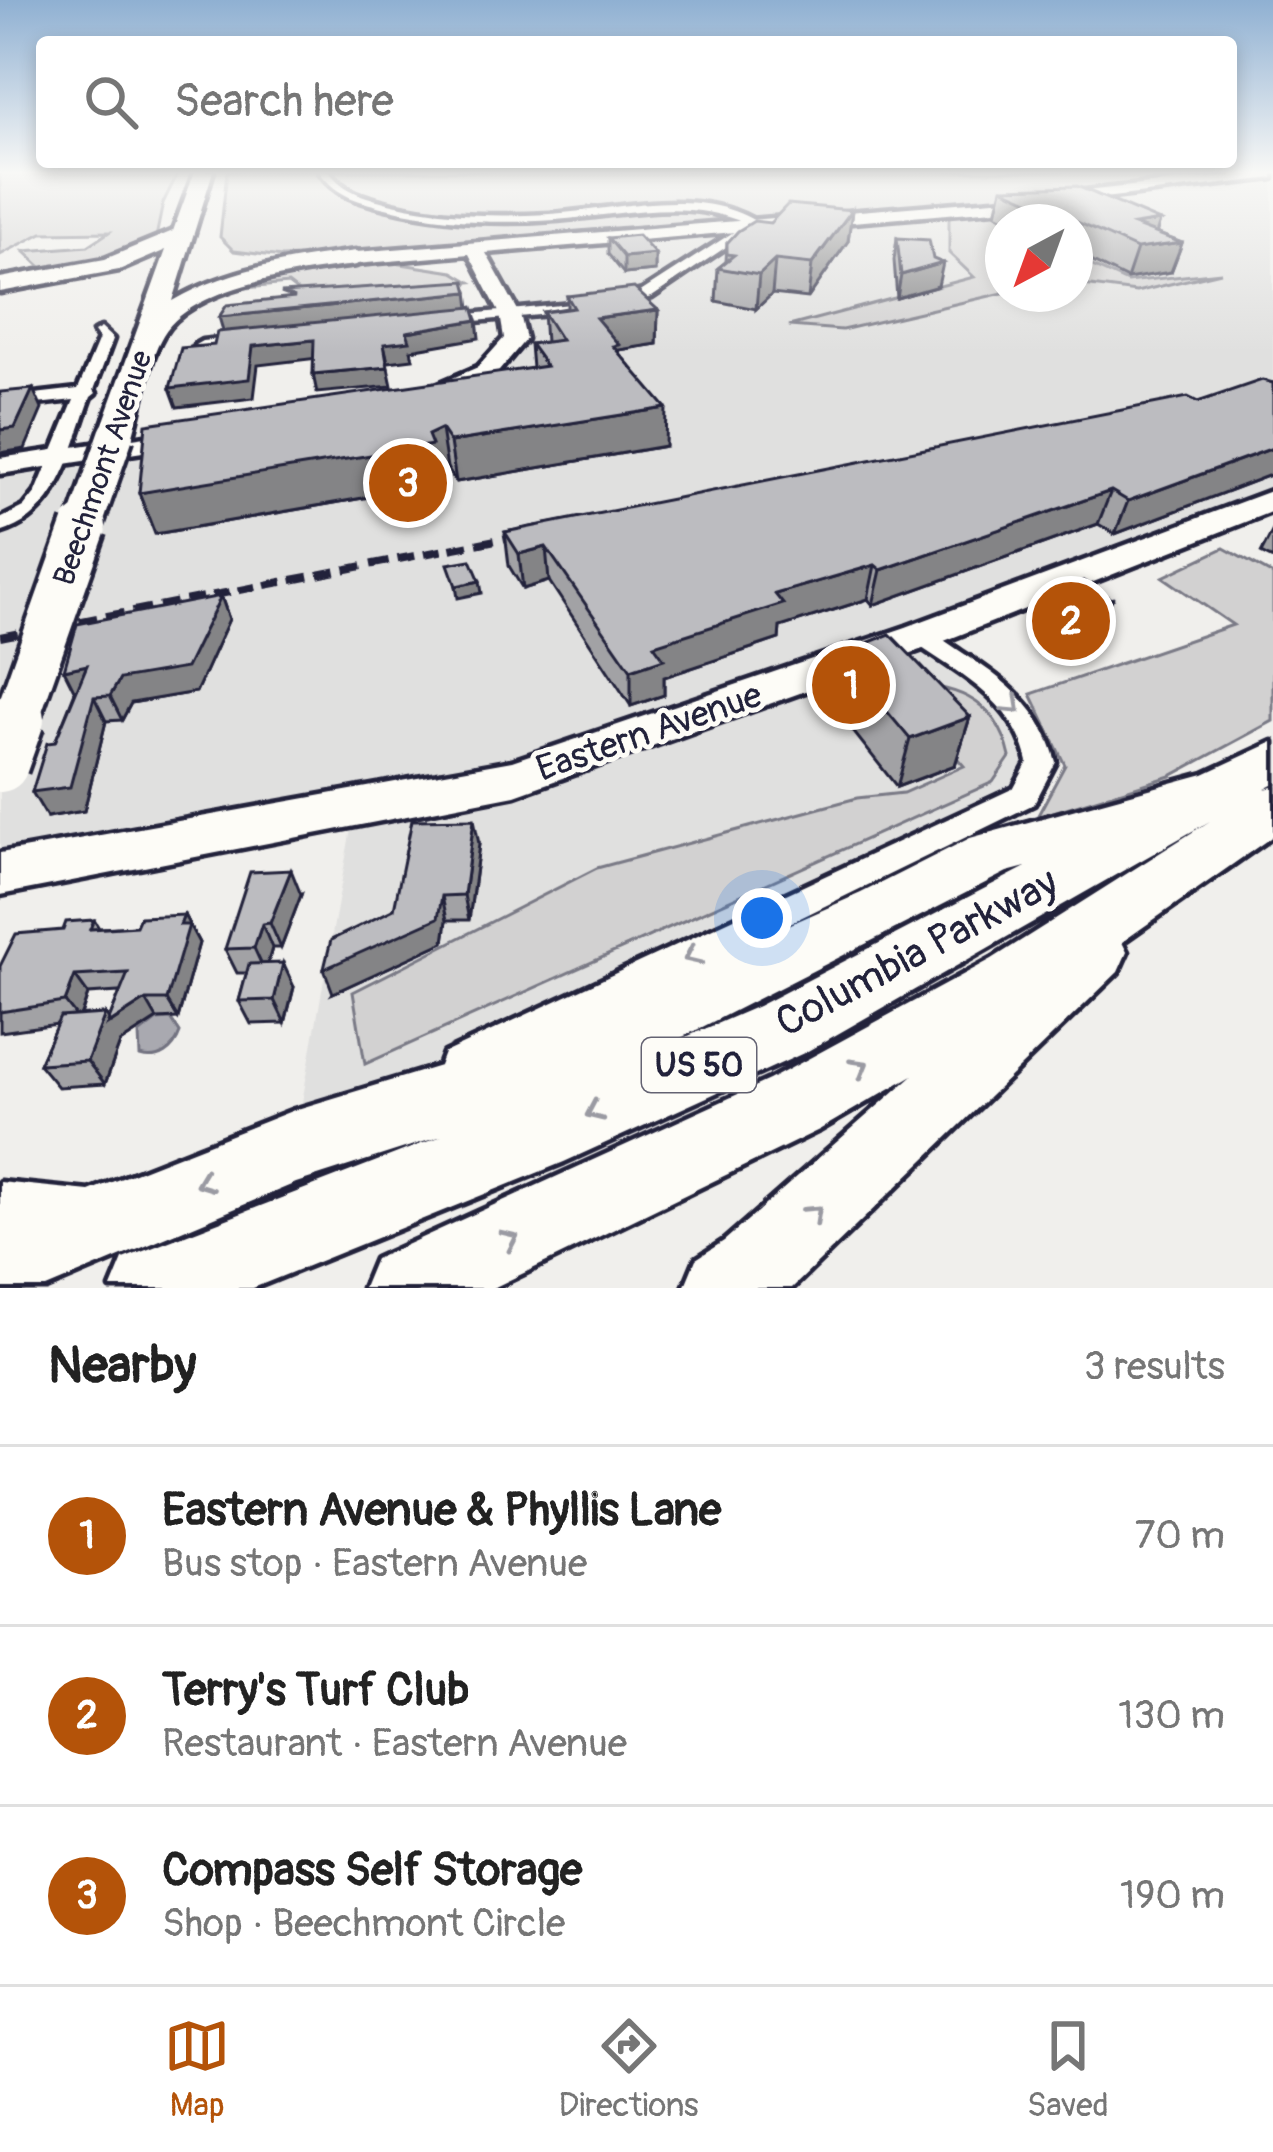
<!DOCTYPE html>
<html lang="en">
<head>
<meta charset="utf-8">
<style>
  body { margin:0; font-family:Pangolin,sans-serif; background:#f2f2f2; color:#222 }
  .compass { position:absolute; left:985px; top:204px; width:108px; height:108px; border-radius:50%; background:#fff; box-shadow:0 6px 18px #0003; rotate:221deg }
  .you { position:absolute; left:762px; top:918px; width:42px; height:42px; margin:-30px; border:9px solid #fff; border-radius:50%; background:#1a73e8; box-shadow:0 0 0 18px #1a73e833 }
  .badge { display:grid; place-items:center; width:78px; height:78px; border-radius:50%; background:#b45309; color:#fff; font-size:39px; font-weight:700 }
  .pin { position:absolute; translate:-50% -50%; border:6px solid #fff; box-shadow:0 3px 12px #0006 }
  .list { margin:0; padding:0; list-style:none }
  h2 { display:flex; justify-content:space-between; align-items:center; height:156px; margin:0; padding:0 48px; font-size:51px }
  h2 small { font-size:39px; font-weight:400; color:#767676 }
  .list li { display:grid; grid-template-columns:78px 1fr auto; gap:36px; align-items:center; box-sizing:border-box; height:180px; padding:0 48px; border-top:3px solid #e0e0e0 }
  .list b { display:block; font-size:45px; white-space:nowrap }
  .list p { margin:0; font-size:39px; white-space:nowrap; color:#767676 }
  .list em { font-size:39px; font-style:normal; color:#767676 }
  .icon { flex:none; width:66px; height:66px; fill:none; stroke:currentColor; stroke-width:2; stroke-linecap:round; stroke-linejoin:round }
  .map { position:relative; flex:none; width:1273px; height:1288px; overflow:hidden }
  .search { position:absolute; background:#fff; box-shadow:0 6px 18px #0003; left:36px; right:36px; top:36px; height:132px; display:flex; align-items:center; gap:30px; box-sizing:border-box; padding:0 42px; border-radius:12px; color:#767676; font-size:45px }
  .sheet { height:696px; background:#fff }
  nav { display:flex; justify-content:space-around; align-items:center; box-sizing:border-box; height:168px; border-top:3px solid #e0e0e0; background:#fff; font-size:33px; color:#767676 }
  nav a { display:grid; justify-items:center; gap:6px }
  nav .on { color:#b45309 }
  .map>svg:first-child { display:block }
</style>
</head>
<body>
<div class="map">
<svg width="1273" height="1288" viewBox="0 0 1273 1288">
  <rect width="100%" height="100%" fill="#f0efec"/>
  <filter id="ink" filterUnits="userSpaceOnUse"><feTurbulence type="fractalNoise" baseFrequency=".00833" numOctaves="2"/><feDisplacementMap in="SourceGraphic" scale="24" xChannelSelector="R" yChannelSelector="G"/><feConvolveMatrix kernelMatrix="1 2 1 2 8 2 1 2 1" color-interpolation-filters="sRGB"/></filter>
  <g filter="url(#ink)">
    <path fill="#e0e0df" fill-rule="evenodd" d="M1273,177V500L921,636L1018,707L1036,781L294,1147L354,812L0,886V466L453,388L515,339L475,248ZM949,212L1003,233V222H1075V294H1003V276L949,253Z"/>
    <g fill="#d2d1d1" stroke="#7a7a86" stroke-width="3">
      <path d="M0,171H179L163,203L154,247L53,278L24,251L88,246L109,232L42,233L0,255Z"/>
      <path d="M227,171H1259L852,214L282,257L234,251L220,237Z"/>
      <path d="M1053,202L998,214L1012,222H1003V293L842,330L789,326L974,277L949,253V214Z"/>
      <path d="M1075,258L1127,282L1221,272L1136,292L1075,284Z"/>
      <path d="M388,262L453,272L470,282L306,298L288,284L224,290L309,268Z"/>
      <path d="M1224,548L1273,575V721L1171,776L1037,817L1065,765L1031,694L1233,625L1163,577Z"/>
      <path d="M893,684C950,683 997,696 1010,757L993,782L365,1064L353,992L597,868L857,798L903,793L964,766Z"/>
    </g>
    <path fill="#a9a9b0" stroke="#737381" stroke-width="3" d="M171,1019L180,1033C174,1050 159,1062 140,1056L139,1034L157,1020Z"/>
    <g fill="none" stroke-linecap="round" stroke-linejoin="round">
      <g stroke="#22223b" stroke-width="9">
        <g id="street">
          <path d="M319,171H329C344,193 369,198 393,204C444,216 498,217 550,214C617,210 700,184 760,224L652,297L601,309L444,324L439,323V317L601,301L642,291L746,224C686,196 618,216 555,220C500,224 443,222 390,209C361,202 336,197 319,171Z"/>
          <path d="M101,328L113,339L94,390L96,393L91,397C71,450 61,515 0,533V519L24,507L36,492L74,400L0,408V398L78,389L99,339L94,332Z"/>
          <path d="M248,336L253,337V343L202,349L195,345L202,341Z"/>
          <path d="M920,628C936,633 949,644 963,653C1007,681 1043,710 1056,762L1034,804L470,1079L457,1084L444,1079L439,1066L444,1053L1014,788L1028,762C1015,701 959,674 912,641L908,636Z"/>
        </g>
      </g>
      <g stroke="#22223b" stroke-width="9">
        <g id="secondary">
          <path d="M1273,171V178L1018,208L486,253L520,314L526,339L494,377L436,401L427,399V389L478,367L504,338L500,314L469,254L356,264L347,258L356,252L1018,198Z"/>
          <path d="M192,429L205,437L201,443L0,474V458Z"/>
        </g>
      </g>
      <g stroke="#22223b" stroke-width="9">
        <path id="primary" d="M1273,490V511L934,645L515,795L0,895V853L512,761L906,627Z"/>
      </g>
      <g stroke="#22223b" stroke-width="9">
        <g id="highway">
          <path d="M195,171H213L173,301C229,268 293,259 356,251L367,258L356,265C304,271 193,285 163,335C147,362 142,405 133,435L116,445L104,442L99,435L166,250L119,270L0,292V278L105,259L173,231Z"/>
          <path d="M1273,742V785L1265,789L1273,787V836L1122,942L1127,952L1118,972L792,1288H684L696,1259L724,1241L913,1075L819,1130L493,1288H363L375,1259L769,1080L992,959L1210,821L806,1052L564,1162L253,1288H111L123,1259L442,1136L296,1183L46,1288H0V1182L89,1191L294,1110L535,1037L861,893L970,838L1204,774ZM1026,867L758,1006L665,1046L1007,872Z"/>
        </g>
      </g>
      <use href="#street" fill="#fdfcf7" fill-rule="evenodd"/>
      <use href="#secondary" fill="#fdfcf7" fill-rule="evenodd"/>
      <use href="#primary" fill="#fdfcf7" fill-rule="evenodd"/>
      <use href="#highway" fill="#fdfcf7" fill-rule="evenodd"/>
      <path stroke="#22223b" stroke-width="8" stroke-dasharray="18 9" stroke-linecap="butt" d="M0,637L537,532"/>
      <g stroke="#22223b" stroke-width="42" stroke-linecap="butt">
        <path id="highway-bridge-far2" d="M83,530L116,435"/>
      </g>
      <g stroke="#22223b" stroke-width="52" stroke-linecap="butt">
        <path id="highway-bridge-far1" d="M15,722L84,527"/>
      </g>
      <g stroke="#22223b" stroke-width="64" stroke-linecap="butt">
        <path id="highway-bridge" d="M0,764L16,719"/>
      </g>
      <use href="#highway-bridge-far2" stroke="#fdfcf7" stroke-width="34"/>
      <use href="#highway-bridge-far1" stroke="#fdfcf7" stroke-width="44"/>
      <use href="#highway-bridge" stroke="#fdfcf7" stroke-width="56"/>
    </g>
    <g fill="#a2a2a5" stroke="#22223b" stroke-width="3" fill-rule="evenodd">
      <path d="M1002,188L1160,221L1156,233L1182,243L1171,272L1127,279L1075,253V222H1012L996,214Z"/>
      <path d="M852,210L848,241L808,298L772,294L756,309L716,301L718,268L726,262L727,243L770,223Z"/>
      <path d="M608,238L655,254V271L624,274L608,254Z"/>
      <path d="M897,238L938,286L897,298L894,260Z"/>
      <path d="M567,296L658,310L657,344L619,350V354L665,446L456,482L447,468L437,473L438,485L155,534L532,368L530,344L545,342L543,312L567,308Z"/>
      <path d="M1273,383V474L1115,534L1098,524L873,605L868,599L780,627L779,639L664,677V695L631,706L549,581L523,589L509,566L505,532L1198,402Z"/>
      <path d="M1273,530V559L1261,553Z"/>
      <path d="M1047,595L1112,599L1102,623L1066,638L1039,618Z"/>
      <path d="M221,596L229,619L196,692L131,703L122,720L106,721L84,811L47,817L55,742L75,692Z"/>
      <path d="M839,654L970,717L955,765L897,787L830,702Z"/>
      <path d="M479,844L469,920H447L444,942L333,993L394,909Z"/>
      <path d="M301,895L281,948H272L268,964L294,987L285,1023L251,1024L239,1001L247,973H237L225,949Z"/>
      <path d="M184,915L199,943L178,1018L157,1019L120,1043L105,1084L58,1087L39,1064L57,1024L0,1032V966L63,930L94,920L99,928L136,926ZM120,992L109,1020L105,1014L81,1016L88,994Z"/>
    </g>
    <g fill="#848486" stroke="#22223b" stroke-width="3">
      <path d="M852,210L848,241L808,298L812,264Z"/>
      <path d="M1160,221L1152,247L1182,243L1171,272L1127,279L1137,249L1134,225Z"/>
      <path d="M655,254V271L624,274V257Z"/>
      <path d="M775,260L772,294L756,309L759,275Z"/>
      <path d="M943,263L938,286L897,298L901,275Z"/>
      <path d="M468,292L470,308L224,334L219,317Z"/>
      <path d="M658,310L657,344L619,350L620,381L596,318Z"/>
      <path d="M477,320L479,338L411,350L413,359L388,362L384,344L407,332Z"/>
      <path d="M314,340L318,358L258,365L254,398L177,407L170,388L253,346Z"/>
      <path d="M388,367L392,386L317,393L313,374Z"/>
      <path d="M33,389L42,409L25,449L0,453V430Z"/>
      <path d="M666,408L665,446L456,482L450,442Z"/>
      <path d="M441,429L447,468L437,473L438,485L155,534L139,493L428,435Z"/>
      <path d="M1273,448V474L1115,534L1128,501Z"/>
      <path d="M1111,491L1098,524L873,605L881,570Z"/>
      <path d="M546,547L549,581L523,589L519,554Z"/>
      <path d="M875,565L868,599L780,627L779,639L664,677V695L631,706V670L654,645L775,594Z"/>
      <path d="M480,581L482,593L458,598L456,586Z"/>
      <path d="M221,596L229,619L196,692L131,703L122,720L110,696L120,679Z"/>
      <path d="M1112,599L1102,623L1066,638L1075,614Z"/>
      <path d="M87,665L76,694L64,670Z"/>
      <path d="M94,697L106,721L84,811L47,817L32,792Z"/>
      <path d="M970,717L955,765L897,787L910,739Z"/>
      <path d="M474,819L479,844L469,920L464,895Z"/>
      <path d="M291,870L301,895L281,948L270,923Z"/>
      <path d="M442,896L447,920L444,942L333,993L324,969Z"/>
      <path d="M184,915L199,943L178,1018L167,1000L180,925Z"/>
      <path d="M262,924L272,948L265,972L254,948Z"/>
      <path d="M283,963L294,987L285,1023L274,1000Z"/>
      <path d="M75,976L88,994L79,1020L65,1002Z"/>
      <path d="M146,1000L157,1019L120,1043L105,1084L87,1061L105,1014L111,1023Z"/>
    </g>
    <g fill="#bcbcc0" stroke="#22223b" stroke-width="3">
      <path d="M1077,186L1160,221L1134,225L1182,243L1137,249L1002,188Z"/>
      <path d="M788,204L852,210L812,264L775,260L759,275L718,268L734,255L727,254V243L738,231L754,221L770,223Z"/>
      <path d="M638,235L655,254L624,257L608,238Z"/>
      <path d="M897,238L929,240L933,259L943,263L901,275Z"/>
      <path d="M465,281L468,292L219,317L227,305L295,298L281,293Z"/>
      <path d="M634,288L658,310L596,318L619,345L613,346L666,408L450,442L441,429L428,435L432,445L139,493L146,424L546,366L530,344L561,340L543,312L574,308L567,296Z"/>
      <path d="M473,307L477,320L407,332L410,341L384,344L388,367L313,374L314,340L253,346L249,379L170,388L181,348L214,345L217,332Z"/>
      <path d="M1262,380L1273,383V448L1128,501L1111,491L881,570L875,565L775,594L783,604L654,645L664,659L631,670L546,547L519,554L505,532L1188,397L1198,402Z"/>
      <path d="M33,389L15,428L0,430V392Z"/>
      <path d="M471,560L480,581L456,586L448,564Z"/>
      <path d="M1083,581L1112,599L1075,614L1047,595Z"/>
      <path d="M221,596L186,668L120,679L110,696L94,697L70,787L32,792L47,743L55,742L87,665L64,670L77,624Z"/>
      <path d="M890,634L970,717L910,739L839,654Z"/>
      <path d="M474,819L464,895L442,896L438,918L324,969L331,940L394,909L412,820Z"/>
      <path d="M291,870L270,923L262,924L254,948L225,949L250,872Z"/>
      <path d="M184,915L180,925H189L167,1000H146L107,1025L128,973L75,976L65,1002L0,1012V966L16,934L63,930L66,922L94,920L90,929L136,926L140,917Z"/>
      <path d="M283,963L274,1000L239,1001L249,964Z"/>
      <path d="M105,1014L87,1061L39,1064L60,1017Z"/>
    </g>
    <defs><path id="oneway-chevron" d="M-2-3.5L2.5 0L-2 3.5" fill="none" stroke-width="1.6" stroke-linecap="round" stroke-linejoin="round" transform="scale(3)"/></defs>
    <g stroke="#9a9aa2">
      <use href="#oneway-chevron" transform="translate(1013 706) rotate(43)"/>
      <use href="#oneway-chevron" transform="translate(692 956) rotate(155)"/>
      <use href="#oneway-chevron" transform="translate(860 1067) rotate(-30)"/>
      <use href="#oneway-chevron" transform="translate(594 1112) rotate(156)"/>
      <use href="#oneway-chevron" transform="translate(204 1182) rotate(159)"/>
      <use href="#oneway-chevron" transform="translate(814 1213) rotate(-43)"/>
      <use href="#oneway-chevron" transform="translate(510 1239) rotate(-25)"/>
    </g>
  </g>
  <linearGradient id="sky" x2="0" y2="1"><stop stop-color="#8fb0d2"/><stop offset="0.49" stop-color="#f8f8f6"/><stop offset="1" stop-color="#f8f8f6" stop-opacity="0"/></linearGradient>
  <rect width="1273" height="352" fill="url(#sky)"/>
  <g text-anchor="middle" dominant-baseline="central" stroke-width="10" stroke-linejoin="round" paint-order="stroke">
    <g font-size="30" fill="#22223b" stroke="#fdfcf7">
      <text transform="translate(103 468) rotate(-71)">Beechmont Avenue</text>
    </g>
    <rect fill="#fdfcf7" stroke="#646373" stroke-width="3" x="642" y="1038" width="114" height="54" rx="9"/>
    <g font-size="33" font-weight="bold" fill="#22223b">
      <text x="699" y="1065">US 50</text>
    </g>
    <g font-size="36" fill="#22223b" stroke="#fdfcf7">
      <text transform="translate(649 732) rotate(-19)">Eastern Avenue</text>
    </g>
    <g font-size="42" fill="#22223b" stroke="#fdfcf7">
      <text transform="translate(917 953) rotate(-28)">Columbia Parkway</text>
    </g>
  </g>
</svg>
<svg class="compass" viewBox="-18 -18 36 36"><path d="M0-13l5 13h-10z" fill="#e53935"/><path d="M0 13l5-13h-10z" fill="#767676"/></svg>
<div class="you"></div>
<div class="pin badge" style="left:851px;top:685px">1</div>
<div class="pin badge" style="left:1071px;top:621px">2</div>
<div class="pin badge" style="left:408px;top:483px">3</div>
<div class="search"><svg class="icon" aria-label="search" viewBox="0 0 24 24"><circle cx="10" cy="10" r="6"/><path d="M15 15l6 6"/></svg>Search here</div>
</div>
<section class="sheet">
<h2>Nearby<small>3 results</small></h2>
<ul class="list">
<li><span class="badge">1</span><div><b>Eastern Avenue &amp; Phyllis Lane</b><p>Bus stop · Eastern Avenue</p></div><em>70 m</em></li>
<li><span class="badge">2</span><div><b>Terry's Turf Club</b><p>Restaurant · Eastern Avenue</p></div><em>130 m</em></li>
<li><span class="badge">3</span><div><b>Compass Self Storage</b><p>Shop · Beechmont Circle</p></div><em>190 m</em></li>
</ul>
</section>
<nav>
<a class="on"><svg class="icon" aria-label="map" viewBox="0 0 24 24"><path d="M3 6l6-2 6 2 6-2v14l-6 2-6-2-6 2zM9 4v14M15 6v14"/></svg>Map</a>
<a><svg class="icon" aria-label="directions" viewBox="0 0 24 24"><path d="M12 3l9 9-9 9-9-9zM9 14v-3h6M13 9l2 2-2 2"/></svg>Directions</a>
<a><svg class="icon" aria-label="saved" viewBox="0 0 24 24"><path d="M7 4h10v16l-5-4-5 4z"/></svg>Saved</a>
</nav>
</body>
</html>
